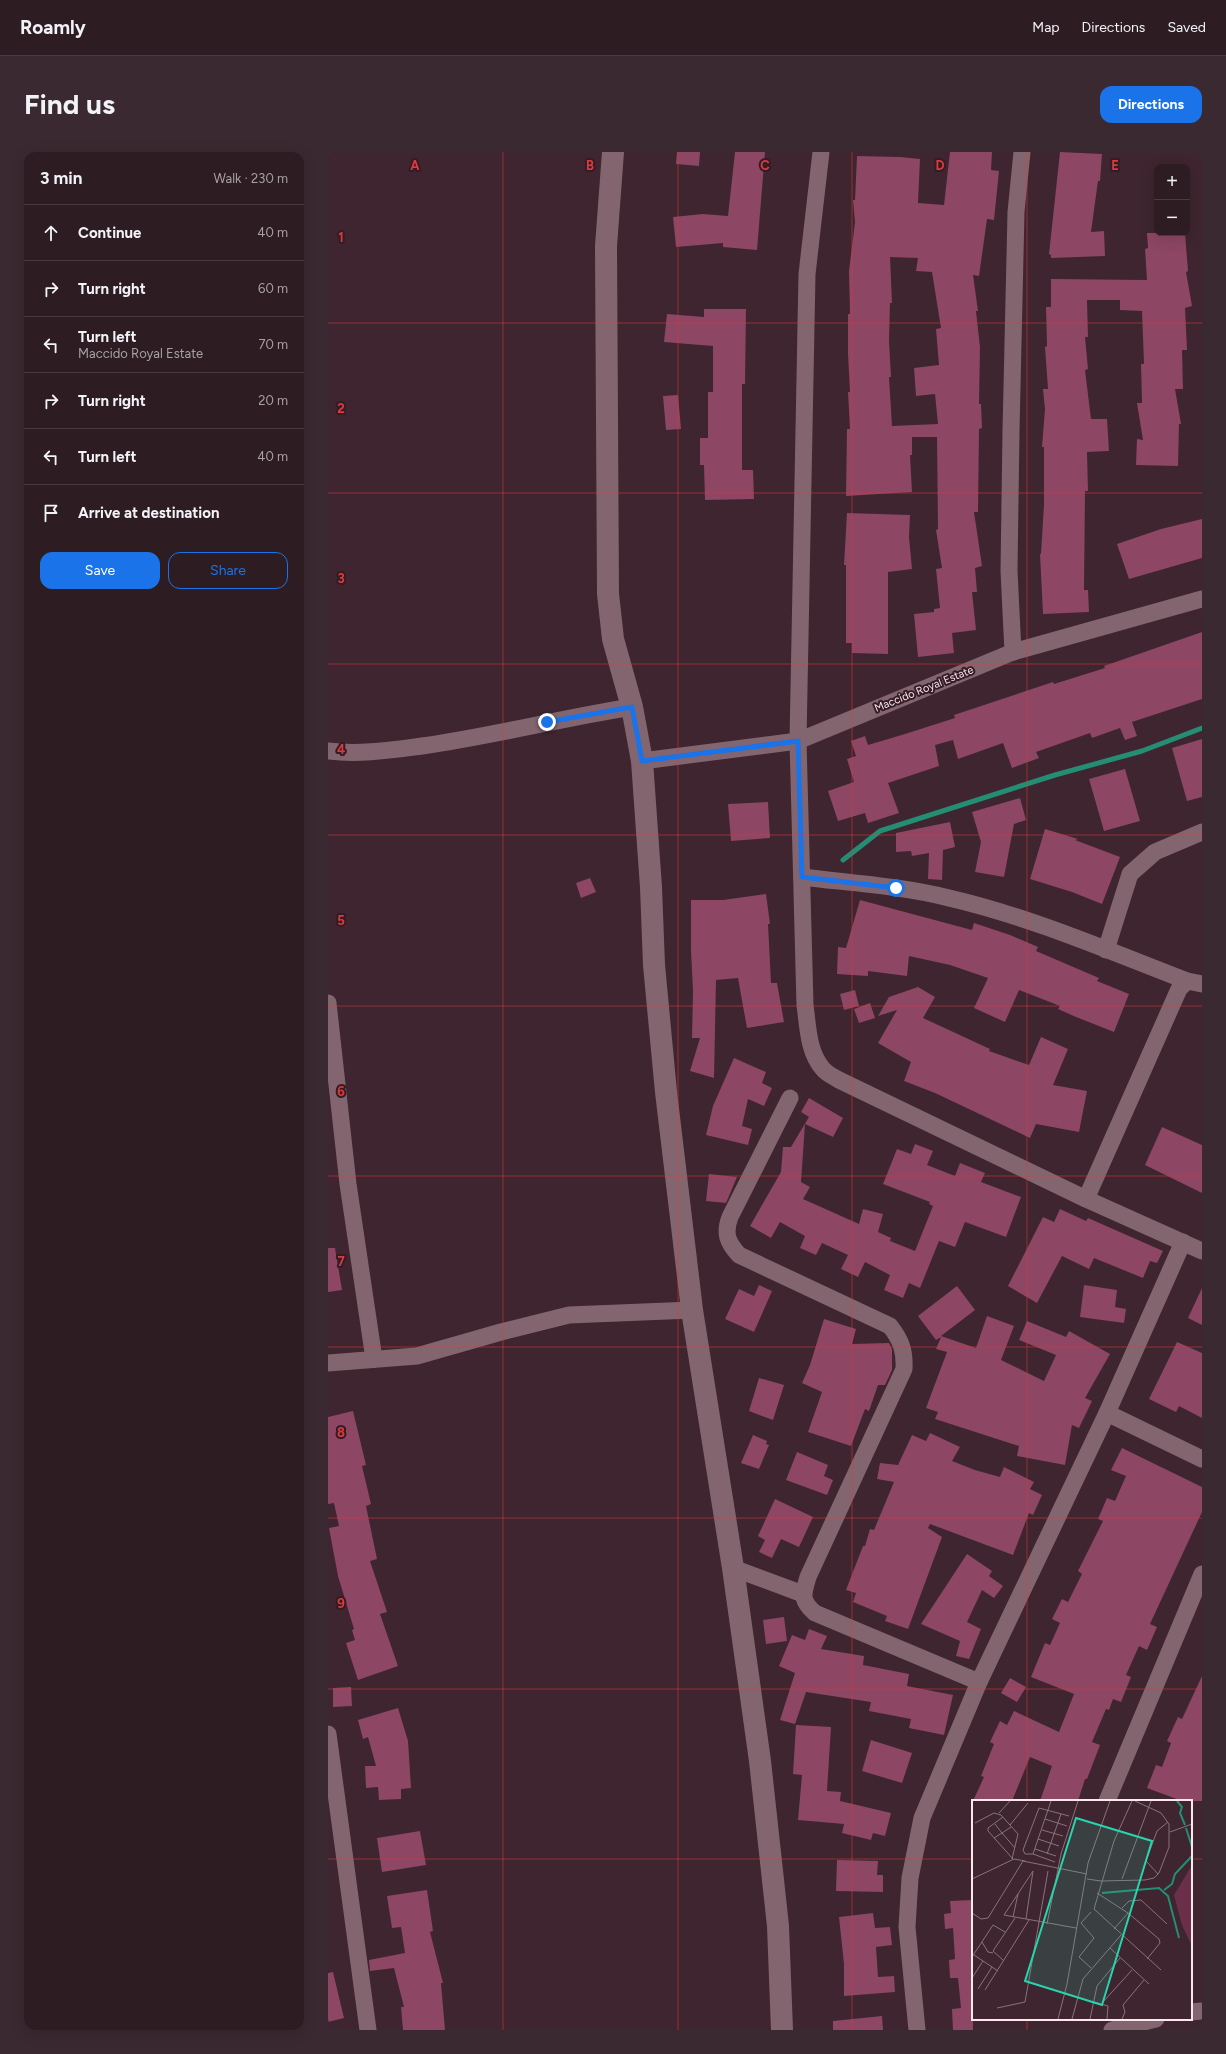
<!DOCTYPE html>
<html lang="en">
<head>
<meta charset="utf-8">
<style>
  body { margin:0; font-family:Figtree,sans-serif; background:#3a2930; color:#f1f3f6 }
  .controls { position:absolute; right:12px; top:12px; display:grid; overflow:hidden; border-radius:8px; box-shadow:0 4px 16px #0002 }
  .controls button { width:36px; height:36px; display:grid; place-items:center; padding:0; border:0; border-bottom:1px solid #493a41; background:#2e1c23; color:#f1f3f6; font:20px sans-serif }
  .stop { position:absolute; width:12px; height:12px; margin:-9px; border:3px solid #1a73e8; border-radius:50%; background:#fff }
  .stop.end { background:#1a73e8; border-color:#fff; box-shadow:0 1px 4px #0008 }
  .list { margin:0; padding:0; list-style:none }
  h2 { display:flex; justify-content:space-between; align-items:center; height:52px; margin:0; padding:0 16px; font-size:17px }
  h2 small { font-size:13px; font-weight:400; color:#a7a1a6 }
  .list li { display:grid; grid-template-columns:26px 1fr auto; gap:12px; align-items:center; box-sizing:border-box; height:56px; padding:0 16px; border-top:1px solid #493a41 }
  .list b { display:block; font-size:15px; white-space:nowrap }
  .list p { margin:0; font-size:13px; white-space:nowrap; color:#a7a1a6 }
  .list em { font-size:13px; font-style:normal; color:#a7a1a6 }
  .actions { display:flex; gap:8px; padding:12px 16px }
  .actions a { flex:1; padding:9px 0; border:1px solid #1a73e8; border-radius:12px; text-align:center; font-size:14px; color:#1a73e8 }
  .actions .main { background:#1a73e8; color:#fff }
  .icon { flex:none; width:22px; height:22px; fill:none; stroke:currentColor; stroke-width:2; stroke-linecap:round; stroke-linejoin:round }
  .map { position:relative; flex:none; width:874px; height:1878px; overflow:hidden; border-radius:12px }
  header { display:flex; align-items:center; gap:24px; box-sizing:border-box; height:56px; padding:0 20px; background:#2e1c23; border-bottom:1px solid #493a41 }
  header strong { font-size:19px }
  nav { display:flex; gap:22px; margin-inline-start:auto; font-size:14px }
  .intro { display:flex; align-items:center; justify-content:space-between; box-sizing:border-box; height:96px; padding:0 24px }
  h1 { margin:0; font-size:28px }
  .button { padding:10px 18px; border-radius:12px; background:#1a73e8; color:#fff; font-size:14px; font-weight:700 }
  main { display:flex; gap:24px; padding:0 24px }
  aside { flex:1; background:#2e1c23; border-radius:12px; box-shadow:0 4px 16px #0002 }
  .map>svg:first-child { display:block }
</style>
</head>
<body>
<header>
<strong>Roamly</strong>
<nav><a>Map</a><a>Directions</a><a>Saved</a></nav>
</header>
<div class="intro"><h1>Find us</h1><a class="button">Directions</a></div>
<main>
<aside>
<h2>3 min<small>Walk · 230 m</small></h2>
<ul class="list">
<li><svg class="icon" aria-label="ahead" viewBox="0 0 24 24"><path d="M12 20V5M6 11l6-6 6 6"/></svg><div><b>Continue</b></div><em>40 m</em></li>
<li><svg class="icon" aria-label="right" viewBox="0 0 24 24"><path d="M7 20v-9h11M14 6l5 5-5 5"/></svg><div><b>Turn right</b></div><em>60 m</em></li>
<li><svg class="icon" aria-label="left" viewBox="0 0 24 24"><path d="M17 20v-9H6M10 6l-5 5 5 5"/></svg><div><b>Turn left</b><p>Maccido Royal Estate</p></div><em>70 m</em></li>
<li><svg class="icon" aria-label="right" viewBox="0 0 24 24"><path d="M7 20v-9h11M14 6l5 5-5 5"/></svg><div><b>Turn right</b></div><em>20 m</em></li>
<li><svg class="icon" aria-label="left" viewBox="0 0 24 24"><path d="M17 20v-9H6M10 6l-5 5 5 5"/></svg><div><b>Turn left</b></div><em>40 m</em></li>
<li><svg class="icon" aria-label="arrive" viewBox="0 0 24 24"><path d="M6 21V4h12l-3 4 3 4H6"/></svg><div><b>Arrive at destination</b></div></li>
</ul>
<div class="actions"><a class="main">Save</a><a>Share</a></div>
</aside>
<div class="map">
<svg width="874" height="1878" viewBox="0 0 874 1878">
  <rect width="100%" height="100%" fill="#3e252f"/>
  <g fill="none" stroke-linecap="round" stroke-linejoin="round">
    <path stroke="#248e74" stroke-width="5" d="M515,708L552,679L727,623L814,599L874,576"/>
  </g>
  <g fill="#8d4664" fill-rule="evenodd">
    <path d="M349,0H372L371,14L348,12Z"/>
    <path d="M407,0H437L429,98L395,95V91L348,95L345,65L375,62L400,64Z"/>
    <path d="M622,0H664L663,18L671,19L666,68L659,67L651,124L645,123L650,159H648L652,195L651,252H653L654,276L651,277L650,360H646L654,414L647,416L649,440H644L648,478L624,481L626,501L590,505L586,462L606,460V457L612,456L608,417L614,416L608,378L610,377L609,285H584V303H582L584,340L518,344L519,277H522L520,240H522L520,202V162H522L521,119L527,70L525,48H527L529,4L572,5L592,7L590,51L616,53ZM562,105L590,106L588,119L604,120L613,176L608,177L611,213L586,216L588,244L607,242L610,272L564,274L561,225H563L561,189L562,151H564Z"/>
    <path d="M732,0L774,2L772,29H770L763,80L776,79L777,104L723,106V103L721,102Z"/>
    <path d="M819,81H857L860,119L858,120L864,154L857,156L859,198H854L855,237H847L853,272H851L850,314L808,313L809,287L815,288L809,251H814L813,212H816L814,159L792,158V148H759L760,185H757L760,217L757,218L763,267H779L781,299L759,300L760,339H757L756,438H760L761,460L715,462L712,402H713L716,352V295H714L717,257L715,237H720L717,195L719,194L718,155H723V127L819,128L817,97L820,96Z"/>
    <path d="M376,157H418L417,232H414V318H425L426,347L377,348L376,313H372V286H380V240H385V194L336,190L339,162L376,165Z"/>
    <path d="M350,243L353,277L338,278L335,244Z"/>
    <path d="M519,361L582,363L581,385L584,417L560,420V502L524,501V491H518V413H516Z"/>
    <path d="M874,367V406L801,427L789,392L833,377Z"/>
    <path d="M874,480V547L804,570L809,584L797,588L792,576L764,586L762,581L708,600L711,606L684,616L675,591L630,607L625,588L607,593L611,614L560,631L571,661L540,671L537,661L510,669L500,639L526,630L519,607L528,604L523,589L537,584L540,593L577,582L627,566L626,563L725,530L726,532L777,516L776,514Z"/>
    <path d="M874,587V645L859,649L844,596Z"/>
    <path d="M797,617L812,669L776,679L761,627Z"/>
    <path d="M692,646L698,668L686,672L676,725L647,720L653,690L644,660Z"/>
    <path d="M440,650L442,686L403,689L400,652Z"/>
    <path d="M622,670L627,695L615,698L614,728L600,727L601,701L584,704L583,699L568,700V681Z"/>
    <path d="M717,677L750,687L747,688L792,705L774,752L744,740L702,727Z"/>
    <path d="M262,726L268,740L253,746L248,731Z"/>
    <path d="M438,742L442,772H440L443,831H449L456,870L419,876L410,826L388,828L386,926L362,919L372,886H364L365,839L363,799V748H395Z"/>
    <path d="M532,748L644,778L646,771L682,783L710,795L708,799L771,826L769,829L801,842L786,880L748,865L730,857L732,854L691,838L677,870L646,856L660,826L622,813L581,804L579,824L540,819V824L509,822L510,795L518,796Z"/>
    <path d="M590,835L607,845L595,866L662,897L661,899L701,913L713,885L740,897L725,933L759,939L751,980L708,972L702,986L607,941L576,929L583,910L550,891L569,858L550,864L561,845Z"/>
    <path d="M527,838L531,854L516,858L512,842Z"/>
    <path d="M542,851L547,866L531,871L526,857Z"/>
    <path d="M406,906L438,920L434,931L444,936L436,954L420,947L414,974L424,977L420,993L378,983L385,954Z"/>
    <path d="M481,946L515,966L505,985L477,972L473,1030L482,1035L475,1047L531,1072L535,1057L555,1062L550,1080L563,1086L562,1089L587,1099L605,1054L601,1052L602,1050L555,1032L569,997L583,1002L587,992L605,999L599,1013L627,1024L632,1011L657,1021L653,1030L693,1045L678,1085L637,1070L627,1095L611,1089L592,1136L581,1131L575,1146L556,1138L562,1123L537,1110L530,1125L513,1117L520,1103L494,1091L488,1103L472,1096L477,1084L452,1070L443,1086L422,1074L453,1020L455,995H463L481,965L473,960Z"/>
    <path d="M834,975L874,993V1041L817,1013Z"/>
    <path d="M381,1022L409,1025L398,1051L378,1049Z"/>
    <path d="M732,1057L758,1069L760,1066L835,1099L829,1111L822,1109L815,1126L766,1106L761,1117L734,1104L709,1151L680,1134L715,1065L726,1070Z"/>
    <path d="M0,1096H7L14,1138L0,1140Z"/>
    <path d="M431,1133L444,1139L426,1180L397,1167L411,1137L426,1144Z"/>
    <path d="M756,1133L789,1138L787,1155L798,1157L796,1171L752,1165Z"/>
    <path d="M629,1134L647,1158L613,1184L648,1196L659,1164L686,1174L673,1208L716,1229L728,1203L691,1188L699,1169L738,1185L741,1179L782,1202L757,1246L764,1249L751,1276L744,1273L737,1313L689,1304L691,1294L607,1267L610,1260L598,1256L619,1200L608,1197L613,1185L608,1188L590,1164Z"/>
    <path d="M874,1136V1173L860,1166Z"/>
    <path d="M496,1167L528,1177L524,1192L561,1191L564,1197V1218L557,1233H550L541,1259L537,1257L523,1294L480,1280L494,1240L474,1231L482,1213Z"/>
    <path d="M849,1190L874,1201V1266L851,1254L848,1260L821,1247Z"/>
    <path d="M431,1226L456,1233L445,1268L421,1259Z"/>
    <path d="M25,1259L38,1313L34,1314L43,1352L38,1354L49,1407L42,1409L59,1460L52,1462L70,1514L30,1528L18,1491L27,1488L24,1478L26,1477L10,1424L1,1376L11,1374L6,1351L0,1352V1265Z"/>
    <path d="M602,1281L632,1295L624,1309L647,1318L672,1325L676,1315L706,1330L702,1337L714,1343L705,1363L701,1361L685,1403L602,1372L600,1376L614,1385L580,1477L557,1469L559,1464L525,1450L528,1441L518,1438L535,1394H537L542,1377L546,1378L566,1330L549,1327L552,1311L570,1313L584,1283L598,1289Z"/>
    <path d="M425,1283L439,1289L438,1292L441,1293L431,1317L413,1311Z"/>
    <path d="M794,1296L874,1335V1360L822,1472L829,1475L819,1498L811,1494L798,1523L803,1525L793,1550L785,1547L781,1558L778,1557L764,1590L772,1593L759,1627H757L750,1649H712L724,1614L702,1605L684,1649H645L656,1625L653,1624L666,1592L662,1590L672,1569L679,1573L686,1559L731,1580L746,1542L703,1525L717,1491L722,1493L732,1471L724,1467L734,1447L740,1450L754,1422L750,1419L775,1369L770,1367L779,1346L787,1349L798,1324L783,1318Z"/>
    <path d="M469,1300L500,1313L496,1324L505,1328L499,1343L458,1328Z"/>
    <path d="M447,1347L485,1365L471,1395L453,1387L444,1406L431,1400L437,1388L430,1384Z"/>
    <path d="M639,1402L664,1419L661,1424L675,1434L666,1446L654,1438L639,1470L653,1477L641,1507L628,1504L632,1489L593,1472Z"/>
    <path d="M456,1465L459,1489L438,1492L435,1468Z"/>
    <path d="M481,1477L499,1484L493,1497L536,1504L535,1513L581,1522L579,1534L625,1543L616,1583L581,1576L583,1567L541,1559L543,1550L478,1540L467,1572L452,1568L467,1521L451,1514L464,1483L477,1488Z"/>
    <path d="M874,1524V1649H854L819,1636L828,1613L834,1615L843,1591L839,1589L850,1565L854,1567Z"/>
    <path d="M682,1526L698,1535L689,1550L673,1541Z"/>
    <path d="M23,1535L24,1554L5,1555V1536Z"/>
    <path d="M70,1556L80,1589L83,1636L73,1637V1647L51,1648L50,1635L38,1636L37,1614H48L40,1585L35,1587L30,1568Z"/>
    <path d="M468,1573L503,1575L499,1639L513,1640L512,1649L563,1661L557,1684L545,1681L543,1688L514,1681L516,1672L470,1668L474,1623L465,1622Z"/>
    <path d="M543,1588L584,1601L574,1631L534,1619Z"/>
    <path d="M92,1679L98,1713L54,1720L49,1686Z"/>
    <path d="M509,1708L550,1709L549,1723H555V1740L508,1739Z"/>
    <path d="M99,1738L105,1779L102,1780L115,1831H113L117,1878H75L73,1855H76L66,1816L42,1819L41,1808L77,1801L73,1775L64,1776L59,1744Z"/>
    <path d="M645,1748V1878H625L624,1857L633,1856L630,1826H622L621,1808L627,1807L625,1776L617,1777L616,1762L623,1761L622,1749Z"/>
    <path d="M545,1761L547,1776L562,1775L564,1793L548,1795L550,1825L566,1824L567,1840L516,1844V1812L511,1765Z"/>
    <path d="M5,1820L16,1866L0,1870V1821Z"/>
    <path d="M554,1864L555,1878H505V1869Z"/>
  </g>
  <g fill="none" stroke-linecap="round" stroke-linejoin="round">
    <g stroke="#83656f" stroke-width="17">
      <path d="M493,0L479,122L470,589L477,853C480,875 480,900 495,917C499,922 506,925 511,928L758,1047L874,1099"/>
      <path d="M685,500L681,419L683,279L688,60L694,0"/>
      <path d="M0,599C31,603 63,598 94,594C165,584 234,566 304,555"/>
      <path d="M314,609L470,589L685,500L874,447"/>
      <path d="M474,725C523,731 573,734 621,746C703,765 781,799 859,829"/>
      <path d="M778,798L802,722L827,700L874,680"/>
      <path d="M0,851L20,1032L46,1207"/>
      <path d="M462,946L402,1065C396,1081 399,1090 411,1103L562,1174C573,1188 577,1199 576,1217L480,1425C475,1442 472,1448 487,1461L651,1530"/>
      <path d="M758,1047L851,837L859,829L874,832"/>
      <path d="M0,1211L89,1204L173,1180L241,1163L364,1158"/>
      <path d="M779,1261L874,1307"/>
      <path d="M405,1416L475,1442"/>
      <path d="M0,1582L40,1878"/>
      <path d="M779,1649L874,1422"/>
      <path d="M863,1860L874,1859"/>
      <path d="M589,1878L579,1775L582,1726L594,1666L651,1530L779,1261L855,1090"/>
      <path d="M784,1878L828,1867"/>
    </g>
    <path stroke="#83656f" stroke-width="22" d="M285,0L278,94L280,442L285,487L304,555L314,609L323,735L326,813L338,940L364,1158L405,1416L432,1609L450,1774L454,1878"/>
  </g>
  <g fill="none" stroke-linecap="round" stroke-linejoin="round">
    <path stroke="#1a73e8" stroke-width="5" d="M219,570L304,555L314,609L470,589L474,725L568,736"/>
  </g>
  <path fill="none" stroke="#da3b3c" stroke-width="1" stroke-opacity="0.55" d="M175,0V1878M350,0V1878M524,0V1878M699,0V1649M0,171H874M0,341H874M0,512H874M0,683H874M0,854H874M0,1024H874M0,1195H874M0,1366H874M0,1537H874M0,1707H645M863,1707H874M699,1867V1878"/>
  <g text-anchor="middle" dominant-baseline="central" stroke-width="4" stroke-linejoin="round" paint-order="stroke">
    <g font-size="11" fill="#fae8ee" stroke="#341b25">
      <text transform="translate(596 537) rotate(-22)">Maccido Royal Estate</text>
    </g>
  </g>
  <g transform="translate(644 1648)">
    <rect width="220" height="220" fill="#3e252f"/>
    <path d="M220,65V146L210,125L202,95Z" fill="#6b3049"/>
    <path fill="none" stroke="#248e74" stroke-width="2" d="M205,1L210,7L208,13L213,25M214,28L220,47M192,90L200,84L203,74L220,56M130,93L187,88L196,96L207,138"/>
    <path fill="none" stroke="#89737b" stroke-width="1" d="M79,1L61,54L83,62M160,1L142,41L122,109L189,170M27,13L38,1M31,17L16,28V31L41,59M73,19L95,26M3,23L22,13L29,15L46,34L40,59M38,25L56,3M39,27L30,33L43,48M70,30L91,36M198,32L220,24M22,38L30,33L23,24M66,39L87,46M63,49L84,56M61,54H53L51,50L67,8L97,16M75,54L89,14M61,71L32,115L104,128M186,74L174,61L185,31L196,22M0,79L42,59L53,61M115,79L129,81L173,80L182,78L187,73L197,47V24L189,13L163,1M150,79L179,1M125,93L156,113M150,108L157,101L169,100L195,124M119,112L109,123L122,138L107,157L119,168M0,113L9,119L16,118L51,61L115,74M41,117L46,94M54,119L61,71M75,124L89,54L106,1M142,129L156,113L187,139L188,143L175,159M10,142L16,152L21,153M138,148L177,184M2,155L26,171M0,157L21,125L33,132M32,161L21,151L43,118M0,178L11,161M6,189L20,167M13,190L57,120M122,202L136,206L135,219M130,203L160,170M25,208L53,202L76,71M86,219L95,184L116,63L138,1M100,219L111,179L149,135M118,219L125,186L148,158M150,219L153,212L151,205L172,180"/>
    <path fill="#26d5ae" fill-opacity="0.15" stroke="#26d5ae" stroke-width="2" d="M104,18L180,41L130,205L53,181Z"/>
    <rect width="220" height="220" fill="none" stroke="#fae8ee" stroke-width="2"/>
  </g>
  <g font-size="13" text-anchor="middle" font-weight="bold" fill="#da3b3c" stroke="#341b25" stroke-width="4" stroke-linejoin="round" paint-order="stroke">
    <text x="87" y="18">A</text>
    <text x="262" y="18">B</text>
    <text x="437" y="18">C</text>
    <text x="612" y="18">D</text>
    <text x="787" y="18">E</text>
    <text x="13" y="90">1</text>
    <text x="13" y="261">2</text>
    <text x="13" y="431">3</text>
    <text x="13" y="602">4</text>
    <text x="13" y="773">5</text>
    <text x="13" y="944">6</text>
    <text x="13" y="1114">7</text>
    <text x="13" y="1285">8</text>
    <text x="13" y="1456">9</text>
  </g>
</svg>
<div class="controls">
<button>+</button>
<button>−</button>
</div>
<div class="stop" style="left:568px;top:736px"></div>
<div class="stop end" style="left:219px;top:570px"></div>
</div>
</main>
</body>
</html>
